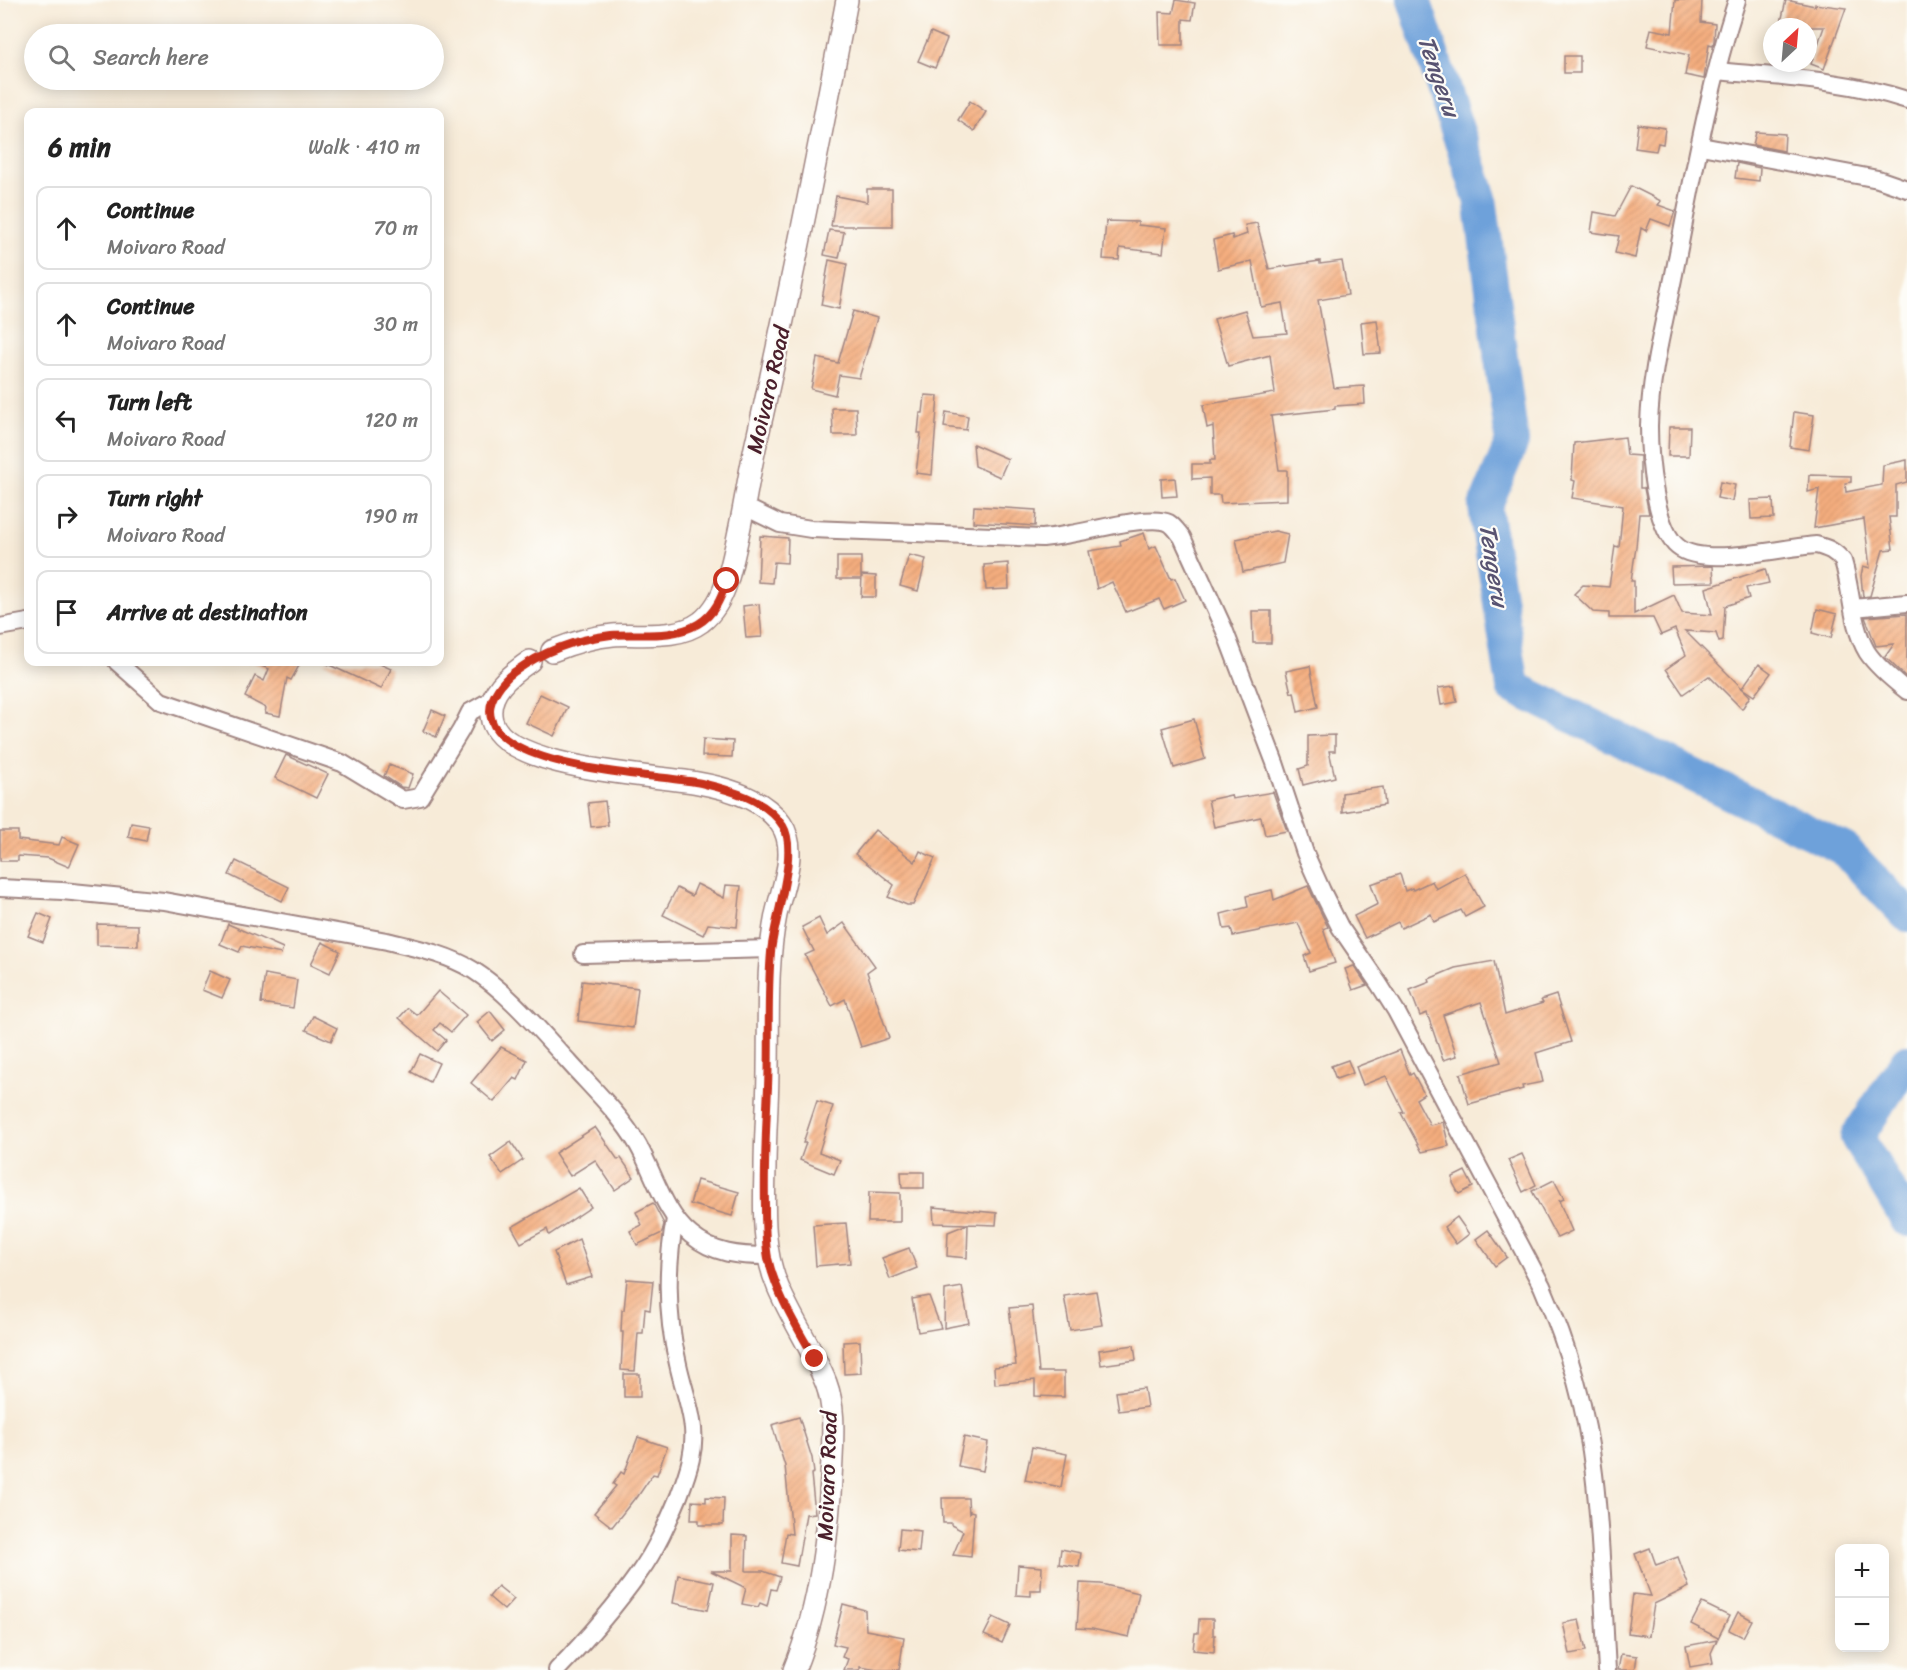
<!DOCTYPE html>
<html lang="en">
<head>
<meta charset="utf-8">
<style>
  body { margin:0; font-family:Sriracha,sans-serif; background:#f6f6f6; color:#222 }
  .controls { position:absolute; right:18px; bottom:18px; display:grid; overflow:hidden; border-radius:12px; box-shadow:0 3px 15px #0003 }
  .controls button { width:54px; height:54px; display:grid; place-items:center; padding:0; border:0; border-bottom:2px solid #e0e0e0; background:#fff; color:#222; font:30px sans-serif }
  .compass { position:absolute; left:1763px; top:18px; width:54px; height:54px; border-radius:50%; background:#fff; box-shadow:0 3px 15px #0003; rotate:26deg }
  .stop { position:absolute; width:18px; height:18px; margin:-14px; border:4px solid #c8321e; border-radius:50%; background:#fff }
  .stop.end { background:#c8321e; border-color:#fff; box-shadow:0 2px 6px #0008 }
  .list { margin:0; padding:0; list-style:none }
  h2 { display:flex; justify-content:space-between; align-items:center; height:78px; margin:0; padding:0 24px; font-size:26px }
  h2 small { font-size:20px; font-weight:400; color:#767676 }
  .list li { display:grid; grid-template-columns:39px 1fr auto; gap:18px; align-items:center; box-sizing:border-box; height:84px; margin:0 12px 12px; padding:0 12px; border:2px solid #e0e0e0; border-radius:12px }
  .list b { display:block; font-size:22px; white-space:nowrap }
  .list p { margin:0; font-size:20px; white-space:nowrap; color:#767676 }
  .list em { font-size:20px; font-style:normal; color:#767676 }
  .icon { flex:none; width:33px; height:33px; fill:none; stroke:currentColor; stroke-width:2; stroke-linecap:round; stroke-linejoin:round }
  .map { position:relative; flex:none; width:1907px; height:1670px; overflow:hidden }
  .search { position:absolute; background:#fff; box-shadow:0 3px 15px #0003; left:24px; top:24px; width:420px; height:66px; display:flex; align-items:center; gap:15px; box-sizing:border-box; padding:0 21px; border-radius:33px; color:#767676; font-size:22px }
  .panel { position:absolute; background:#fff; box-shadow:0 3px 15px #0003; left:24px; top:108px; width:420px; height:558px; border-radius:12px }
  .map>svg:first-child { display:block }
</style>
</head>
<body>
<div class="map">
<svg width="1907" height="1670" viewBox="0 0 1907 1670">
  <defs>
    <pattern id="building-hatch" width="6" height="6" patternUnits="userSpaceOnUse" patternTransform="scale(1.5)"><rect width="6" height="6" fill="#f4ad7e"/><path d="M-1 1l2-2M0 6l6-6M5 7l2-2" fill="none" stroke="#d3946d"/></pattern>
  </defs>
  <rect width="100%" height="100%" fill="#fdfcf7"/>
  <filter id="ink" filterUnits="userSpaceOnUse"><feTurbulence type="fractalNoise" baseFrequency=".0167" numOctaves="2"/><feDisplacementMap in="SourceGraphic" scale="12" xChannelSelector="R" yChannelSelector="G"/><feConvolveMatrix kernelMatrix="1 2 1 2 8 2 1 2 1" color-interpolation-filters="sRGB"/></filter>
  <filter id="wash" filterUnits="userSpaceOnUse"><feTurbulence type="fractalNoise" baseFrequency=".008" numOctaves="4" result="noise"/><feDisplacementMap in="SourceGraphic" scale="24" xChannelSelector="R" yChannelSelector="G"/><feGaussianBlur stdDeviation="1.35" result="paint"/><feColorMatrix in="noise" values="0 0 0 0 0 0 0 0 0 0 0 0 0 0 0 0 0 1.4 0 .05"/><feComposite in="paint" operator="in"/></filter>
  <g filter="url(#wash)">
    <rect width="100%" height="100%" fill="#f7ebd8"/>
    <g fill="none" stroke-linecap="round" stroke-linejoin="round">
      <g stroke="#6ea1da" stroke-width="34">
        <path d="M1414,0L1480,198L1512,442L1485,507L1513,687L1844,849L1907,915"/>
        <path d="M1907,1061L1857,1137L1907,1220"/>
      </g>
    </g>
    <g id="blocks">
      <g fill="url(#building-hatch)">
        <path d="M1176,0L1195,3L1192,20L1183,19V45H1160L1159,12L1173,13Z"/>
        <path d="M1675,0H1702L1701,22L1715,24L1714,41L1713,45L1709,44L1704,79L1685,75L1689,55L1647,46L1651,29L1672,33Z"/>
        <path d="M1786,0L1815,6V4L1846,8L1824,69L1811,64L1824,27H1780Z"/>
        <path d="M931,32L947,39L935,68L918,61Z"/>
        <rect x="1564" y="56" width="16" height="17"/>
        <path d="M970,101L986,112L974,131L958,120Z"/>
        <path d="M1638,124L1665,128L1663,144L1658,143L1656,151L1635,148Z"/>
        <path d="M1756,132L1785,134L1784,151L1753,145Z"/>
        <path d="M1737,163L1760,168L1759,181L1735,178Z"/>
        <path d="M1631,186L1661,201L1658,205L1675,211L1670,226L1651,219L1646,231L1641,228L1635,258L1615,253L1619,236L1591,232L1594,212L1615,216Z"/>
        <path d="M867,189H892V226H831L836,196L867,202Z"/>
        <path d="M1106,221L1138,222V225L1166,228L1163,253L1120,248L1119,260L1103,259Z"/>
        <path d="M1257,223L1269,269L1320,261V264L1342,261L1348,295L1318,300L1334,388L1364,386L1365,404L1335,406V409L1271,416L1279,470H1287V500L1221,503L1220,495H1210V478L1192,479V464H1210V460H1215L1213,426L1207,428L1203,405L1275,393L1270,355L1228,366L1214,319L1245,310L1253,336L1287,333L1282,303L1261,307L1252,261L1218,269L1213,240L1232,235L1233,239L1247,234L1245,225Z"/>
        <path d="M829,230L844,232L839,258L824,255Z"/>
        <path d="M829,260L847,264L839,309L821,305Z"/>
        <path d="M853,311L877,318L859,378L839,375L835,395L811,389L817,358L838,363Z"/>
        <path d="M1377,320L1381,353L1364,354L1361,322Z"/>
        <path d="M925,395L938,396L932,475L916,473L921,433H918L920,413H923Z"/>
        <path d="M832,408H856L857,435H833Z"/>
        <path d="M946,412L968,416L966,430L944,427Z"/>
        <path d="M1794,412L1814,415L1809,450L1790,447Z"/>
        <path d="M1669,427H1690L1689,456H1668Z"/>
        <path d="M1625,437L1627,455L1640,456V488H1644L1649,514H1639L1636,547L1631,581H1634V614L1674,595L1682,613L1712,615L1706,588L1765,569L1769,583L1746,588L1749,598L1725,606L1723,641L1719,642L1716,633L1685,631L1750,696L1742,709L1709,676L1683,694L1666,669L1686,655L1675,629L1661,635L1653,618H1609V613L1593,612L1574,594L1583,585L1609,587L1615,546L1619,547L1623,506L1572,498L1575,481L1572,480L1574,443Z"/>
        <path d="M973,444L1008,459L1000,477L975,466Z"/>
        <path d="M1907,460V482L1896,485V517H1889L1893,549L1883,550L1870,596L1863,597L1861,576L1863,566L1870,568L1864,519L1814,528L1819,489L1808,492L1809,475L1851,476V482L1845,483L1846,492L1882,485L1883,465Z"/>
        <path d="M1175,478L1177,496L1162,497L1161,479Z"/>
        <path d="M1720,482L1735,485L1732,501L1717,498Z"/>
        <path d="M1773,499L1774,518L1751,519L1750,500Z"/>
        <path d="M974,506L1036,510L1035,526L973,522Z"/>
        <path d="M1275,531L1288,534L1283,563L1243,572L1236,539Z"/>
        <path d="M1144,533L1149,549L1156,546L1171,579L1175,578L1185,600L1164,609L1159,599L1126,612L1112,582L1097,589L1089,551L1121,546L1120,541Z"/>
        <path d="M760,536L788,538L787,563L774,562L772,583L758,582Z"/>
        <path d="M909,555L926,559L918,591L900,586Z"/>
        <rect x="837" y="557" width="24" height="22"/>
        <path d="M1008,563L1009,589L986,590L984,565Z"/>
        <path d="M1713,566L1714,582L1672,583L1671,567Z"/>
        <path d="M862,575L876,576V597H861Z"/>
        <path d="M759,604L762,637L746,638L743,606Z"/>
        <path d="M1817,609L1837,614L1831,638L1812,633Z"/>
        <path d="M1252,611H1271V643H1253Z"/>
        <path d="M1907,614V678L1885,657L1894,644L1876,646L1865,617Z"/>
        <path d="M253,662H301L291,680L287,678L280,716L265,713L266,708L245,697L255,676L264,681L269,669Z"/>
        <path d="M323,662H376L391,669L381,689Z"/>
        <path d="M1759,664L1771,673L1754,696L1742,688Z"/>
        <path d="M1310,666L1318,707L1298,712L1294,692L1291,693L1286,671Z"/>
        <path d="M1454,686L1457,702L1441,705L1438,688Z"/>
        <path d="M540,694L568,707L554,736L526,723Z"/>
        <path d="M432,710L445,716L436,737L423,731Z"/>
        <path d="M1194,719L1205,759L1174,768L1162,728Z"/>
        <path d="M1335,735V751H1329L1335,777L1303,785L1299,769L1308,766V736Z"/>
        <path d="M703,739L733,741L732,757L702,756Z"/>
        <path d="M286,755L328,774L316,798L275,778Z"/>
        <path d="M389,765L413,774L408,788L401,787L384,776Z"/>
        <path d="M1383,787L1385,805L1342,812V793Z"/>
        <path d="M1273,792L1287,831L1265,835L1261,817L1214,827L1208,800L1231,795L1232,799Z"/>
        <path d="M605,801L608,825L591,827L588,803Z"/>
        <path d="M131,823L149,826L146,841L128,837Z"/>
        <path d="M875,830L915,862L920,851L935,858L913,905H907L888,897L894,885L855,854Z"/>
        <path d="M0,831H18V840L59,845L62,837L79,844L69,867L48,858L18,856V861H0Z"/>
        <path d="M236,861L289,887L282,901L229,875Z"/>
        <path d="M1465,873L1484,907L1465,917L1461,910L1434,922L1431,914L1401,928L1398,922L1365,938L1354,916L1378,904L1371,884L1400,874L1405,891L1412,888L1413,890L1432,881L1436,889Z"/>
        <path d="M697,884L724,898L726,885L741,886L737,927L708,924L703,935L663,915L677,888L692,896Z"/>
        <path d="M1308,886L1328,927L1323,929L1335,963L1309,971L1304,956L1311,953L1298,923L1233,936L1231,928L1224,929L1221,914L1248,907L1246,896L1272,890L1274,900Z"/>
        <path d="M38,913L52,919L43,942L28,936Z"/>
        <path d="M819,918L827,935L844,923L875,966L867,972L889,1038L861,1047L845,999L832,1006L805,955L814,951L802,927Z"/>
        <path d="M97,924L138,925V946L97,945Z"/>
        <path d="M228,924L283,948L281,954L242,946L239,952L220,944Z"/>
        <path d="M322,942L340,951L330,973L311,964Z"/>
        <path d="M1494,961L1505,1015L1543,1003L1541,1000L1556,995L1571,1042L1536,1053L1543,1082L1522,1086L1523,1089L1469,1104L1460,1074L1501,1062L1481,1002L1443,1015L1457,1056L1443,1060L1427,1013L1420,1016L1410,990L1430,982L1429,979L1455,968Z"/>
        <path d="M1354,966L1367,985L1353,990L1345,969Z"/>
        <path d="M210,971L230,980L222,998L202,990Z"/>
        <path d="M265,974L297,980L293,1008L261,1003Z"/>
        <path d="M582,981L638,988L633,1028L578,1021Z"/>
        <path d="M438,991L466,1015L451,1032L440,1023L434,1030L446,1040L437,1051L399,1018L408,1008L417,1015Z"/>
        <path d="M490,1011L505,1030L492,1041L477,1022Z"/>
        <path d="M313,1016L337,1028L331,1041L306,1030Z"/>
        <path d="M501,1047L527,1060L518,1080L514,1078L494,1102L471,1083Z"/>
        <path d="M1400,1050L1410,1075L1413,1073L1424,1094L1416,1099L1430,1125L1443,1122L1449,1146L1422,1152L1401,1113L1404,1112L1386,1076L1363,1085L1356,1067Z"/>
        <path d="M420,1054L439,1063L430,1082L411,1072Z"/>
        <path d="M1348,1060L1353,1073L1336,1079L1331,1066Z"/>
        <path d="M817,1101L833,1106L819,1152L840,1160L834,1174L800,1160L806,1143H803Z"/>
        <path d="M595,1127L618,1160L621,1158L634,1177L615,1190L595,1160L570,1176L555,1153Z"/>
        <path d="M511,1142L523,1160L502,1174L490,1157Z"/>
        <path d="M1522,1154L1536,1185L1523,1192L1508,1160Z"/>
        <path d="M1465,1171L1473,1187L1459,1194L1453,1183V1177Z"/>
        <path d="M901,1172H924V1188H902Z"/>
        <path d="M697,1180L739,1192L732,1216L690,1204Z"/>
        <path d="M1554,1180L1564,1199L1559,1201L1572,1231L1557,1238L1532,1191Z"/>
        <path d="M579,1188L591,1207L549,1235L547,1229L521,1243L512,1227Z"/>
        <path d="M869,1192L900,1193V1222H868Z"/>
        <path d="M653,1203L664,1224L662,1233L637,1245L630,1231L642,1225L636,1212Z"/>
        <path d="M933,1207L997,1213L996,1225L968,1224L967,1258L947,1256L948,1232L968,1224L934,1223Z"/>
        <path d="M1457,1217L1469,1234L1456,1244L1444,1227Z"/>
        <path d="M846,1223L850,1263L816,1266L813,1225Z"/>
        <path d="M1488,1230L1507,1257L1495,1266L1476,1239Z"/>
        <path d="M579,1239L592,1277L566,1285L554,1252Z"/>
        <path d="M909,1248L917,1268L890,1279L882,1258Z"/>
        <path d="M627,1279L653,1281L650,1310L645,1309L643,1333H638L635,1371L621,1370L623,1332H621L622,1310H624Z"/>
        <path d="M962,1287L969,1323L944,1328L945,1290Z"/>
        <path d="M1096,1291L1102,1325L1070,1330L1064,1296Z"/>
        <path d="M929,1296L941,1328L918,1332L912,1299Z"/>
        <path d="M1032,1306L1039,1372H1064V1397L1035,1396V1380L995,1384L994,1367L1016,1365L1009,1308Z"/>
        <path d="M860,1341L861,1373L844,1374L843,1342Z"/>
        <path d="M1134,1345L1136,1360L1101,1365L1099,1350Z"/>
        <rect x="624" y="1374" width="16" height="23"/>
        <path d="M1144,1388L1147,1407L1119,1411L1116,1392Z"/>
        <path d="M799,1417L812,1458L814,1473L811,1474L815,1513L806,1514L797,1566L781,1563L786,1533L792,1534L785,1466L772,1425Z"/>
        <path d="M638,1437L667,1447L657,1475L653,1474L636,1499L635,1498L612,1527L594,1513L616,1486L613,1484L621,1472L624,1474Z"/>
        <path d="M964,1437L988,1442L983,1471L958,1466Z"/>
        <path d="M1032,1447L1067,1454L1061,1487L1025,1480Z"/>
        <path d="M706,1497L724,1498L723,1525H699V1520H691L692,1501L706,1502Z"/>
        <path d="M942,1498H968L969,1514L970,1511L974,1512L971,1557L953,1555L963,1531L951,1525V1523H943Z"/>
        <path d="M900,1529L921,1531L919,1552L898,1550Z"/>
        <path d="M732,1535L747,1536L746,1571H763L780,1577L776,1590L771,1589L767,1606L760,1603L758,1607L742,1604L746,1588L711,1571H732Z"/>
        <path d="M1650,1548L1656,1565L1678,1557L1689,1587L1654,1604L1649,1636L1628,1633L1633,1594L1651,1596L1635,1554Z"/>
        <path d="M1061,1549L1081,1553L1079,1567L1059,1564Z"/>
        <path d="M1018,1565L1042,1567L1041,1590H1031V1596L1016,1595Z"/>
        <path d="M678,1575L714,1582L708,1610L673,1603Z"/>
        <path d="M1080,1583L1101,1584L1139,1593L1129,1637L1092,1629L1077,1628Z"/>
        <path d="M498,1586L514,1599L504,1610L489,1597Z"/>
        <path d="M1702,1603L1729,1616L1718,1638L1691,1624Z"/>
        <path d="M843,1604L865,1610L866,1630L904,1637L899,1670H877L860,1667V1670H844L848,1659L842,1657L846,1647L833,1644Z"/>
        <path d="M1738,1612L1752,1620L1743,1637L1729,1630Z"/>
        <path d="M993,1617L1010,1625L1002,1643L984,1635Z"/>
        <path d="M1199,1619H1213V1635H1215L1214,1652L1193,1650L1195,1633H1198Z"/>
        <path d="M1579,1620L1586,1651L1570,1654L1563,1623Z"/>
        <path d="M1717,1640L1711,1653L1713,1663L1690,1667L1686,1646Z"/>
        <path d="M1621,1654L1637,1656L1635,1670H1618Z"/>
      </g>
    </g>
  </g>
  <g filter="url(#ink)">
    <use href="#blocks" fill-opacity="0" stroke="#a08582" stroke-width="1.5"/>
    <g fill="none" stroke-linecap="round" stroke-linejoin="round">
      <g stroke="#a08582" stroke-width="20">
        <g id="minor">
          <path d="M1737,0C1708,89 1692,182 1674,274C1664,324 1650,375 1649,426C1649,455 1654,528 1678,547C1704,568 1783,547 1816,545C1828,548 1835,551 1843,561C1852,590 1851,625 1867,652C1877,667 1893,680 1907,691"/>
          <path d="M1717,71C1780,77 1847,80 1907,100"/>
          <path d="M1701,146L1878,179L1907,189"/>
          <path d="M743,506L780,524L811,529L1042,538C1051,537 1061,536 1070,534C1092,531 1150,514 1169,523C1174,526 1178,532 1182,537L1224,629L1275,763L1305,853L1322,891L1340,927L1379,984L1396,1011L1542,1286C1568,1346 1587,1410 1594,1474C1602,1539 1603,1605 1607,1670"/>
          <path d="M1853,608L1907,603"/>
          <path d="M0,627L28,622"/>
          <path d="M117,662L161,701L342,763L403,800L420,797L461,730L470,712L493,699"/>
          <path d="M0,888L62,891L164,901L387,941C416,948 447,954 473,970C509,993 539,1030 568,1061C592,1088 620,1114 638,1145C655,1175 664,1213 691,1235C714,1254 739,1256 768,1256"/>
          <path d="M583,954L771,949"/>
          <path d="M557,1670C586,1640 615,1607 639,1573C656,1550 668,1522 679,1496C688,1472 697,1448 692,1421C689,1402 682,1383 678,1364C666,1315 666,1268 675,1219"/>
        </g>
      </g>
      <g stroke="#a08582" stroke-width="24">
        <g id="tertiary">
          <path d="M552,651C572,643 591,637 613,635C641,633 677,640 701,622C715,611 722,597 727,581C741,535 746,486 757,439C790,293 819,147 847,0"/>
          <path d="M530,661C510,675 485,693 492,721C506,770 654,775 698,783C727,788 763,798 781,824C799,850 782,887 776,915C766,965 769,1016 768,1067C768,1101 765,1135 765,1168C764,1208 762,1250 778,1287C792,1320 813,1350 826,1383C835,1407 833,1434 832,1459C829,1530 821,1604 794,1670"/>
        </g>
      </g>
      <use href="#minor" stroke="#fff" stroke-width="16"/>
      <use href="#tertiary" stroke="#fff" stroke-width="21"/>
    </g>
  </g>
  <g fill="none" stroke-linecap="round" stroke-linejoin="round" filter="url(#ink)">
    <path stroke="#c8321e" stroke-width="8" d="M727,581C721,598 715,614 698,624C672,639 640,633 611,635C576,639 542,652 514,672C503,680 490,697 490,711C491,771 659,774 701,783C730,790 766,799 783,826C799,852 774,919 771,952C767,997 770,1042 768,1087C766,1127 764,1165 765,1205C765,1222 765,1241 768,1258C776,1294 797,1327 815,1359"/>
  </g>
  <g text-anchor="middle" dominant-baseline="central" stroke-width="4.5" stroke-linejoin="round" paint-order="stroke">
    <g font-size="22" fill="#4a1f2b" stroke="#fdfcf7">
      <text transform="translate(768 390) rotate(-77)">Moivaro Road</text>
      <text transform="translate(827 1476) rotate(-88)">Moivaro Road</text>
    </g>
    <g font-size="24" font-style="italic" fill="#585371" stroke="#fdfcf7">
      <text transform="translate(1439 76) rotate(71)">Tengeru</text>
      <text transform="translate(1494 565) rotate(81)">Tengeru</text>
    </g>
  </g>
</svg>
<div class="controls">
<button>+</button>
<button>−</button>
</div>
<svg class="compass" viewBox="-18 -18 36 36"><path d="M0-13l5 13h-10z" fill="#e53935"/><path d="M0 13l5-13h-10z" fill="#767676"/></svg>
<div class="stop" style="left:727px;top:581px"></div>
<div class="stop end" style="left:815px;top:1359px"></div>
<div class="search"><svg class="icon" aria-label="search" viewBox="0 0 24 24"><circle cx="10" cy="10" r="6"/><path d="M15 15l6 6"/></svg>Search here</div>
<section class="panel">
<h2>6 min<small>Walk · 410 m</small></h2>
<ul class="list">
<li><svg class="icon" aria-label="ahead" viewBox="0 0 24 24"><path d="M12 20V5M6 11l6-6 6 6"/></svg><div><b>Continue</b><p>Moivaro Road</p></div><em>70 m</em></li>
<li><svg class="icon" aria-label="ahead" viewBox="0 0 24 24"><path d="M12 20V5M6 11l6-6 6 6"/></svg><div><b>Continue</b><p>Moivaro Road</p></div><em>30 m</em></li>
<li><svg class="icon" aria-label="left" viewBox="0 0 24 24"><path d="M17 20v-9H6M10 6l-5 5 5 5"/></svg><div><b>Turn left</b><p>Moivaro Road</p></div><em>120 m</em></li>
<li><svg class="icon" aria-label="right" viewBox="0 0 24 24"><path d="M7 20v-9h11M14 6l5 5-5 5"/></svg><div><b>Turn right</b><p>Moivaro Road</p></div><em>190 m</em></li>
<li><svg class="icon" aria-label="arrive" viewBox="0 0 24 24"><path d="M6 21V4h12l-3 4 3 4H6"/></svg><div><b>Arrive at destination</b></div></li>
</ul>
</section>
</div>
</body>
</html>
